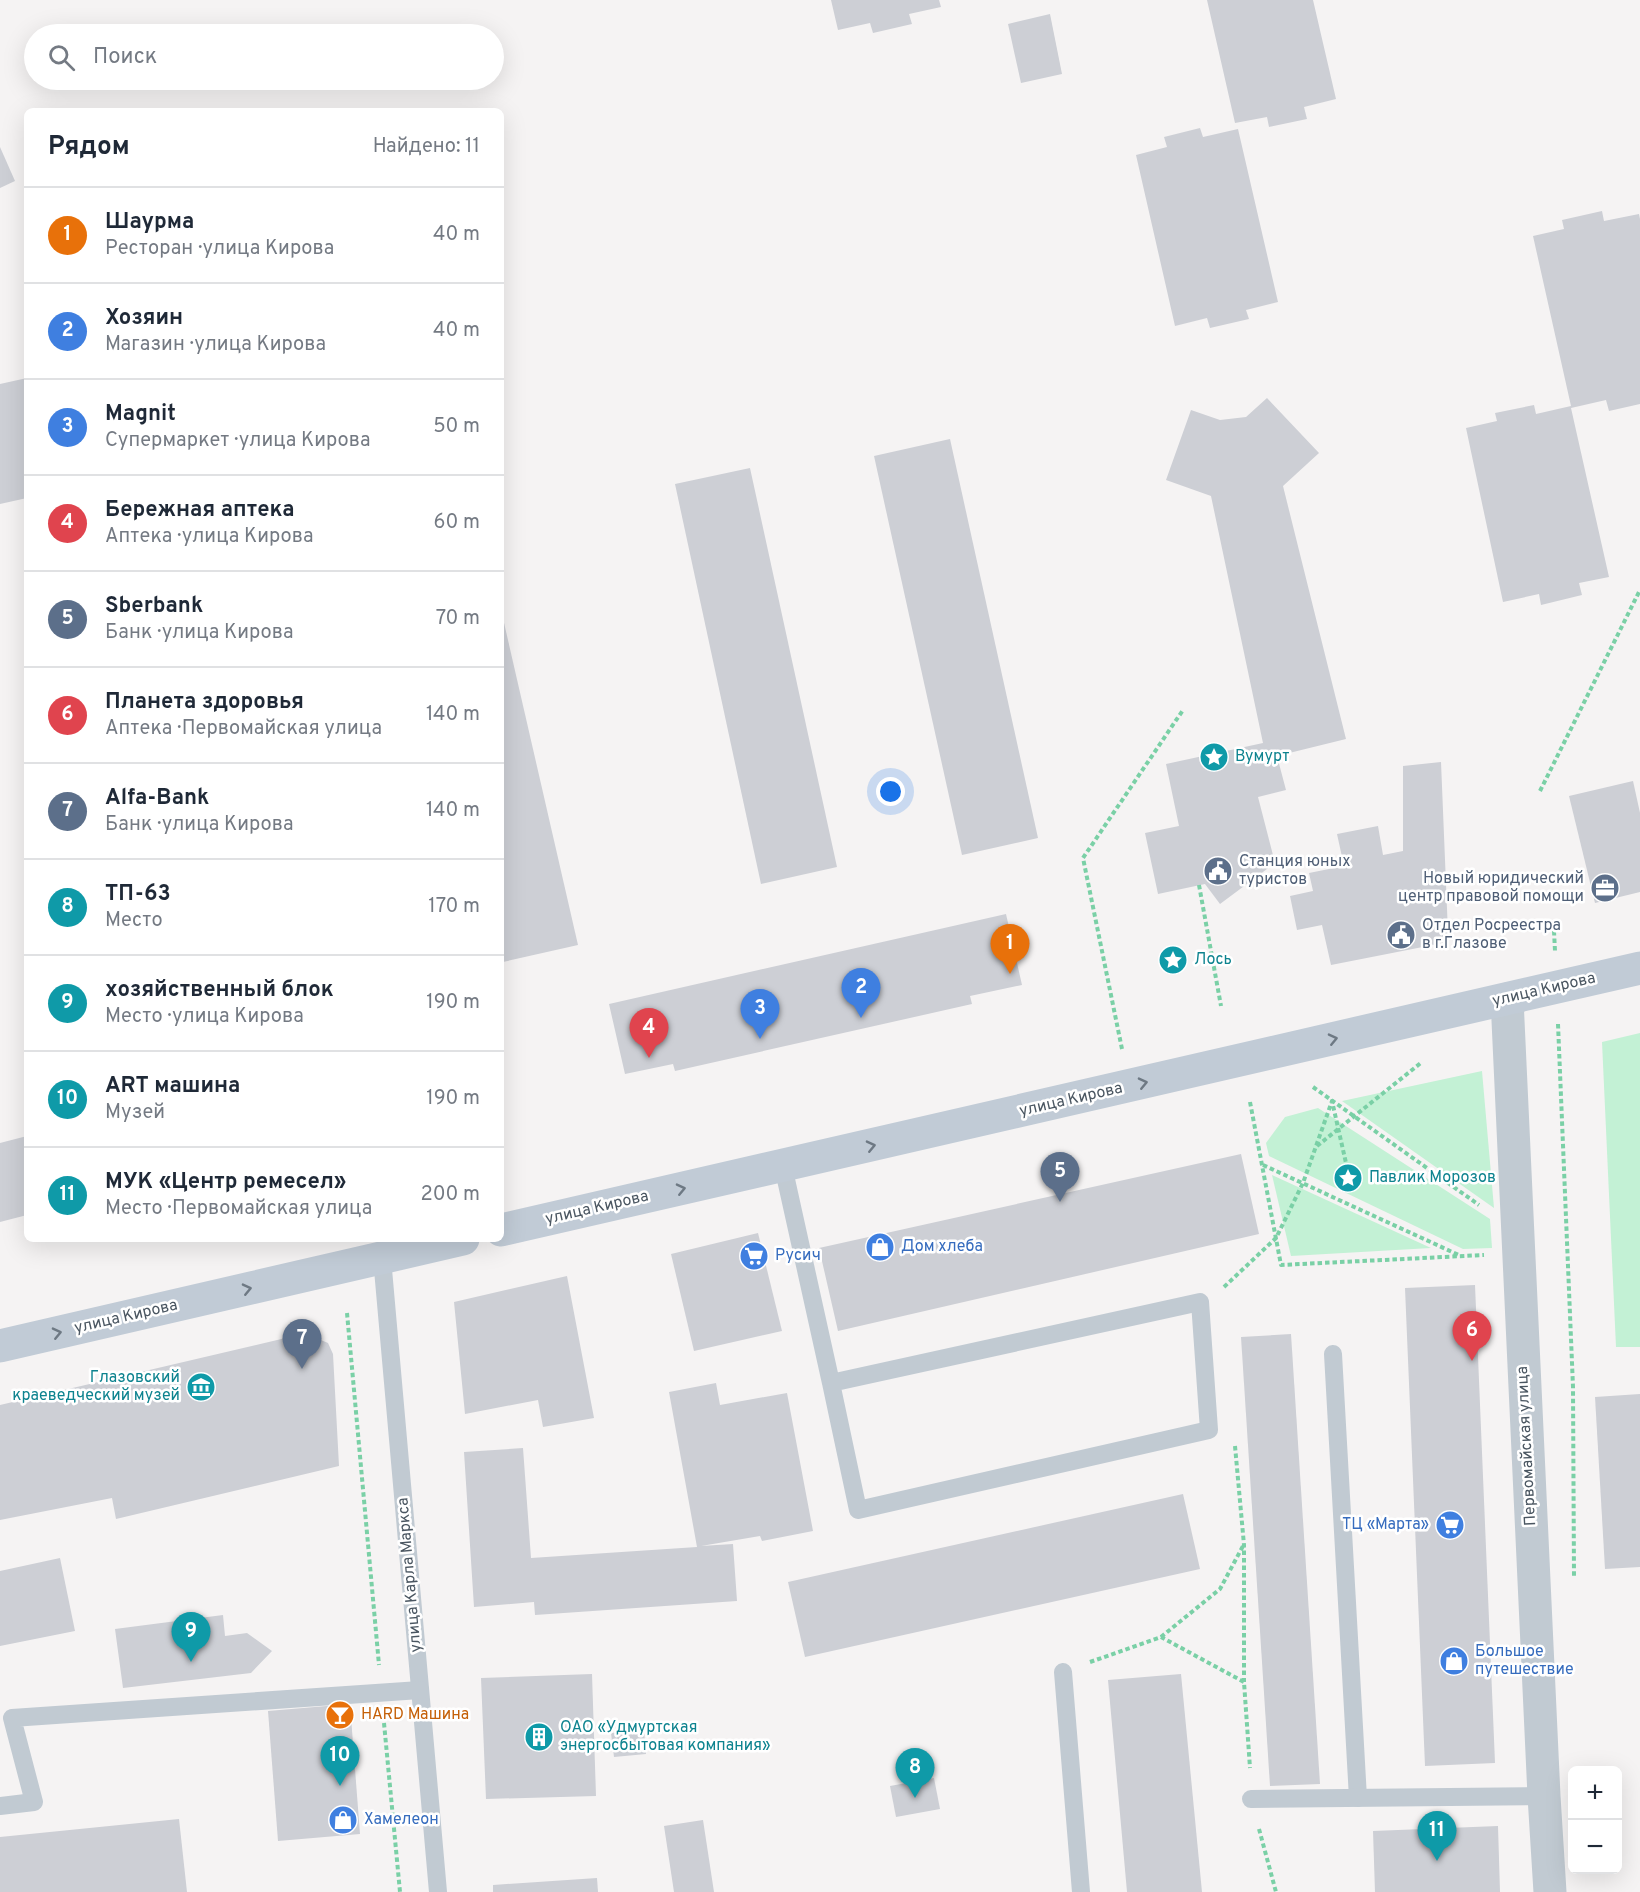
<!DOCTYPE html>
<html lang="ru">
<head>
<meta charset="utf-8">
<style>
  body { margin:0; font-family:Overpass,sans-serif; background:#f6f6f7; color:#1f2937 }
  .controls { position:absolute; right:18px; bottom:18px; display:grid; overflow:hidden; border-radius:9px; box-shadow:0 6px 24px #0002 }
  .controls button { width:54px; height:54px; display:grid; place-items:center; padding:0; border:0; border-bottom:2px solid #e0e1e3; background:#fff; color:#1f2937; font:30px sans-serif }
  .you { position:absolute; left:891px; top:792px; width:21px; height:21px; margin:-15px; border:4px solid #fff; border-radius:50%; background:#1a73e8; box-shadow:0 0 0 9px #1a73e833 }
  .badge { display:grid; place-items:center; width:39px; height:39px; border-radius:50%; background:#1a73e8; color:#fff; font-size:20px; font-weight:700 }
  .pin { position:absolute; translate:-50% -50px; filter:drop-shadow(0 2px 3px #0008) }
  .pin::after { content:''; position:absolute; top:32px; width:21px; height:18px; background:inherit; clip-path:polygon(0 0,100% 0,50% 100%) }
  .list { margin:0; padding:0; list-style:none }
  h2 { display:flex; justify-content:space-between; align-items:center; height:78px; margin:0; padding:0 24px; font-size:26px }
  h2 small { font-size:20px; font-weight:400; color:#747a83 }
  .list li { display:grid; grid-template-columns:39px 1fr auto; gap:18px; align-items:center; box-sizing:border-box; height:96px; padding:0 24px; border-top:2px solid #e0e1e3 }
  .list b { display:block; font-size:22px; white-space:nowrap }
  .list p { margin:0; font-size:20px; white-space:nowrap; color:#747a83 }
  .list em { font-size:20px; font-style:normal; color:#747a83 }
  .icon { flex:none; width:33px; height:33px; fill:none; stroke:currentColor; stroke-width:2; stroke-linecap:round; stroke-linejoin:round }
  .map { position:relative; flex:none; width:1640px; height:1892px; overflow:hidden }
  .search { position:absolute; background:#fff; box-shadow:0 6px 24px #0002; left:24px; top:24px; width:480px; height:66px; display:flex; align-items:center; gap:15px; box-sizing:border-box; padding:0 21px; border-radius:33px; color:#747a83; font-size:22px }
  .panel { position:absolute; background:#fff; box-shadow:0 6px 24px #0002; left:24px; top:108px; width:480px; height:1134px; border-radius:9px }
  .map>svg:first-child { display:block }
</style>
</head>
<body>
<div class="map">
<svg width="1640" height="1892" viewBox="0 0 1640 1892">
  <rect width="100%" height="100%" fill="#f5f3f3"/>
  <g fill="#c3f1d5">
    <path d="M1640,1033V1347H1616L1602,1042Z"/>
    <path d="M1482,1071L1494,1208L1342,1101Z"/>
    <path d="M1318,1108L1490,1219L1492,1248L1463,1249L1269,1156L1266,1143L1285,1117Z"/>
    <path d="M1272,1175L1431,1248L1291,1256Z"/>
  </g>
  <g fill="#cdcfd5">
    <path d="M831,0H939L941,7L909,14L912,24L873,33L870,23L838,30Z"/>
    <path d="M1207,0H1313L1336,99L1304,107L1307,119L1269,127L1267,117L1235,123Z"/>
    <path d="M1050,14L1062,74L1021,83L1008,24Z"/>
    <path d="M1200,128L1203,137L1238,129L1278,302L1246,310L1249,319L1210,328L1207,318L1175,326L1136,155L1167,147L1164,137Z"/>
    <path d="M0,147L15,181L0,188Z"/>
    <path d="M1602,211L1604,221L1639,214L1640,219V404L1609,411L1606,400L1571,408L1609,577L1579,583L1582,595L1541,605L1539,594L1503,602L1466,428L1497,421L1495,413L1534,405L1536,414L1571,406L1533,236L1564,229L1562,220Z"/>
    <path d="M27,378V498L0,504V384Z"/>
    <path d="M1267,398L1319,453L1283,486L1346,739L1277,756L1286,790L1258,797L1275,863L1220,904L1205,884L1158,894L1145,833L1179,826L1166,764L1263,743L1211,496L1166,480L1191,410L1220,420L1246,417Z"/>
    <path d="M950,439L1038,838L962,855L874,456Z"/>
    <path d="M750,468L837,867L761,884L675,484Z"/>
    <path d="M502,614L578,945L503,962L501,954Z"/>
    <path d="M1441,762L1448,933L1443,943L1331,965L1322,925L1297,930L1290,896L1313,891L1309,873L1344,866L1337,834L1378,826L1383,855L1403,851V766Z"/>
    <path d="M1633,781L1640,813V892L1595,903L1569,796Z"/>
    <path d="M1006,914L1022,985L970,996L972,1004L675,1071L673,1064L625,1074L609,1004Z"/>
    <path d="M27,1136V1215L0,1222V1143Z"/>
    <path d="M1241,1154L1259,1234L838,1331L819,1248Z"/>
    <path d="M758,1233L782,1331L694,1351L671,1254Z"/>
    <path d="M567,1276L594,1418L543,1427L538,1400L465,1414L454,1302Z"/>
    <path d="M1475,1285L1495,1763L1425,1766L1405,1288Z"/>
    <path d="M1291,1334L1320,1784L1270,1786L1241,1337Z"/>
    <path d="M309,1335L328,1343L333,1354L339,1466L116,1519L112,1498L0,1520V1405L294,1336Z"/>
    <path d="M716,1383L720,1405L787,1393L813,1531L762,1541L760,1536L701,1546L733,1544L737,1601L535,1615L534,1602L474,1607L464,1452L523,1448L531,1558L697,1547L669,1392Z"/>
    <path d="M1640,1394V1567L1605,1569L1595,1397Z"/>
    <path d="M1183,1494L1200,1569L805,1657L788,1582Z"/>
    <path d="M60,1558L75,1631L0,1646V1571Z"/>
    <path d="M223,1615L225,1636L247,1633L272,1651L251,1673L123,1688L115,1629Z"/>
    <path d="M592,1674L596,1796L486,1799L481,1678Z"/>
    <path d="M1181,1674L1202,1892H1127L1108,1680Z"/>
    <path d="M350,1704L360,1834L278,1841L268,1711Z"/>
    <path d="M644,1730L646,1754L614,1757L611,1733Z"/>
    <path d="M934,1778L940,1809L896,1817L890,1786Z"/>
    <path d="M179,1819L187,1892H0V1837Z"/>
    <path d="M703,1820L714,1892H674L664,1826Z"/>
    <path d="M1498,1826L1500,1892H1375L1373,1831Z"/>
    <path d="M597,1878L598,1892H493V1885Z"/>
  </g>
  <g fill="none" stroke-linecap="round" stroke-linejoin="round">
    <g stroke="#7ad0a6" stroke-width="4" stroke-dasharray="4.5 3" stroke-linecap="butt">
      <path d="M1540,791L1640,590"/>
      <path d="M1199,885L1221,1006"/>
      <path d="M1554,931L1555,951"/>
      <path d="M1558,1024L1573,1387L1574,1577"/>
      <path d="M1122,1049L1083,858L1183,710"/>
      <path d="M1313,1087L1479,1205"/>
      <path d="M1250,1102L1281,1265L1484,1255"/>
      <path d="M1317,1146L1422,1062"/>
      <path d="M1263,1165L1461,1256"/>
      <path d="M1224,1287L1276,1238L1303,1183L1332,1101L1346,1163"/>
      <path d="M347,1313L379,1665"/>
      <path d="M1235,1446L1244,1545V1682"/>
      <path d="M1161,1637L1220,1589L1243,1546"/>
      <path d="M1090,1662L1161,1637L1244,1682L1250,1768"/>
      <path d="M384,1723L400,1892"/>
      <path d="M1259,1829L1276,1892"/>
    </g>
    <g stroke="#c1cad2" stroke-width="18">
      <path d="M783,1166L831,1383L1200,1302L1209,1430L858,1510L831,1383"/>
      <path d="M382,1258L438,1892"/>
      <path d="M1333,1354L1358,1798"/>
      <path d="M1063,1672L1081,1892"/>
      <path d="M1251,1799L1544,1796"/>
      <path d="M0,1806L34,1802L12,1718L420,1690"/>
    </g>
    <path stroke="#c1cad2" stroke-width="33" d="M1507,999L1544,1796L1550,1892"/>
    <g stroke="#c1cbd6" stroke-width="33">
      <path d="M501,1230L1640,968"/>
      <path d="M0,1346L463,1239"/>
    </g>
  </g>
  <defs><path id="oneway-chevron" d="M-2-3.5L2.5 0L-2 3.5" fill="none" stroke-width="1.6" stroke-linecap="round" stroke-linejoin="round" transform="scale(1.5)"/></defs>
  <g stroke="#6e7984">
    <use href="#oneway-chevron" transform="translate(1333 1039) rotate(-13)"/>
    <use href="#oneway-chevron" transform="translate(1143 1083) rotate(-13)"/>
    <use href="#oneway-chevron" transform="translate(871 1146) rotate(-13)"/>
    <use href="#oneway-chevron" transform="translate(681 1189) rotate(-13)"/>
    <use href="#oneway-chevron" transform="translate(247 1289) rotate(-13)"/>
    <use href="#oneway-chevron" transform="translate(57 1333) rotate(-13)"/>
  </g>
  <defs>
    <g id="sight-disc" transform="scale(1.5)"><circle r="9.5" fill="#0f9aa8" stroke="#fff"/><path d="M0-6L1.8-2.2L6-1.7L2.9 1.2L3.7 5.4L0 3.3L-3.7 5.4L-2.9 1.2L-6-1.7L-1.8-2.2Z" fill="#fff"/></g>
    <g id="civic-disc" transform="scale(1.5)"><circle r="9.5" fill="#5c6f8a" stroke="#fff"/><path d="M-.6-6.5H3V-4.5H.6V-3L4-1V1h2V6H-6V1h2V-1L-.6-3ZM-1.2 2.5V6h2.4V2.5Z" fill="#fff"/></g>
    <g id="office-disc" transform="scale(1.5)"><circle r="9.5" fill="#5c6f8a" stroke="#fff"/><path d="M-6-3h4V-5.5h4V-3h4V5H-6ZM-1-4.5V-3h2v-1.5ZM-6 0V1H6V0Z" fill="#fff"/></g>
    <g id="shop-disc" transform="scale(1.5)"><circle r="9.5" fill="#3f7fe0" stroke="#fff"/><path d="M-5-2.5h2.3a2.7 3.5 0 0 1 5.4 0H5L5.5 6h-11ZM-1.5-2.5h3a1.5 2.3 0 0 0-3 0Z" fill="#fff"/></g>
    <g id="supermarket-disc" transform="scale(1.5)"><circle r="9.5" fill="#3f7fe0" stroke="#fff"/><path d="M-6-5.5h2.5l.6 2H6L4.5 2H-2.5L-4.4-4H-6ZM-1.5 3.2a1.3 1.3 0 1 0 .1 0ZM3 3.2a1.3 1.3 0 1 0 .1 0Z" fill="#fff"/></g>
    <g id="museum-disc" transform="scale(1.5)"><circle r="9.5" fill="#0f9aa8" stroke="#fff"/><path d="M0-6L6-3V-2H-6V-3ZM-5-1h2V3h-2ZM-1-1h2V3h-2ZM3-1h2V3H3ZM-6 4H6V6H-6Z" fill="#fff"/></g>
    <g id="bar-disc" transform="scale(1.5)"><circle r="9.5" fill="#e8710a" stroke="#fff"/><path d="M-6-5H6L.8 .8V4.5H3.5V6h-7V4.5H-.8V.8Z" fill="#fff"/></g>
    <g id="building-disc" transform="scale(1.5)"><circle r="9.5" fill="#0f9aa8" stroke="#fff"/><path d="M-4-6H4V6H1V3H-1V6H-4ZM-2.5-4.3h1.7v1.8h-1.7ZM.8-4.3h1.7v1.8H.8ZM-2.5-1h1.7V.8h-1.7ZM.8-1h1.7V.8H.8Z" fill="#fff"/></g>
  </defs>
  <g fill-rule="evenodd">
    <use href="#sight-disc" x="1214" y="757"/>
    <use href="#civic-disc" x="1218" y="871"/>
    <use href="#office-disc" x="1605" y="888"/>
    <use href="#civic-disc" x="1401" y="935"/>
    <use href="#sight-disc" x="1173" y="960"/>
    <use href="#sight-disc" x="1348" y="1178"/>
    <use href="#shop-disc" x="880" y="1247"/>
    <use href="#supermarket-disc" x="754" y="1256"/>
    <use href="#museum-disc" x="201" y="1387"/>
    <use href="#supermarket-disc" x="1450" y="1525"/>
    <use href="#shop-disc" x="1454" y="1661"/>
    <use href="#bar-disc" x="340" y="1715"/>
    <use href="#building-disc" x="539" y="1737"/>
    <use href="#shop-disc" x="343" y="1820"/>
  </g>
  <g text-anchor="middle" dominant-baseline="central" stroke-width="5" stroke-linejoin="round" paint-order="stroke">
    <g font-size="16" fill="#0d838f" stroke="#fff" text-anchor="start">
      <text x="1235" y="757">Вумурт</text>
      <text x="1194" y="960">Лось</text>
      <text x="1369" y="1178">Павлик Морозов</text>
      <text x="180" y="1378" text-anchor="end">Глазовский<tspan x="180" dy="18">краеведческий музей</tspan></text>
      <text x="560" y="1728">ОАО «Удмуртская<tspan x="560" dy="18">энергосбытовая компания»</tspan></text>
    </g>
    <g font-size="16" fill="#4e5e75" stroke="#fff" text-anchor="start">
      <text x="1239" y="862">Станция юных<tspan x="1239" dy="18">туристов</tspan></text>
      <text x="1584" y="879" text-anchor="end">Новый юридический<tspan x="1584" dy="18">центр правовой помощи</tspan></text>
      <text x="1422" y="926">Отдел Росреестра<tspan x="1422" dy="18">в г.Глазове</tspan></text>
    </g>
    <g font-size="16" fill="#4a5661" stroke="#fff">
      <text transform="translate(1544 990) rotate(-13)">улица Кирова</text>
      <text transform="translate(1071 1100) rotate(-13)">улица Кирова</text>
      <text transform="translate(597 1208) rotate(-13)">улица Кирова</text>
      <text transform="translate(126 1317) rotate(-13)">улица Кирова</text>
      <text transform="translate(1527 1446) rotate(-93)">Первомайская улица</text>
      <text transform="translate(410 1575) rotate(-95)">улица Карла Маркса</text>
    </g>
    <g font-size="16" fill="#366cbe" stroke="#fff" text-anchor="start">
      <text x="901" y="1247">Дом хлеба</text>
      <text x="775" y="1256">Русич</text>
      <text x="1429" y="1525" text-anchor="end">ТЦ «Марта»</text>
      <text x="1475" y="1652">Большое<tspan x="1475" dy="18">путешествие</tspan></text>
      <text x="364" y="1820">Хамелеон</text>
    </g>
    <g font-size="16" fill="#c56008" stroke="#fff" text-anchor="start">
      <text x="361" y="1715">HARD Машина</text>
    </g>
  </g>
</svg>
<div class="controls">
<button>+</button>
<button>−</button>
</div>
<div class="you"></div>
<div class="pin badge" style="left:1010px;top:974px;background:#e8710a">1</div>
<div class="pin badge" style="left:861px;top:1018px;background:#3f7fe0">2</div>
<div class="pin badge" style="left:760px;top:1039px;background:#3f7fe0">3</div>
<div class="pin badge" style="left:649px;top:1058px;background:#e0444e">4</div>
<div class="pin badge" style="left:1060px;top:1202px;background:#5c6f8a">5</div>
<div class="pin badge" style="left:1472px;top:1361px;background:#e0444e">6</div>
<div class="pin badge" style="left:302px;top:1369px;background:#5c6f8a">7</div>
<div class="pin badge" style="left:915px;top:1798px;background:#0f9aa8">8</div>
<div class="pin badge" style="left:191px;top:1662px;background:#0f9aa8">9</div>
<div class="pin badge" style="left:340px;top:1786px;background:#0f9aa8">10</div>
<div class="pin badge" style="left:1437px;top:1861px;background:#0f9aa8">11</div>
<div class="search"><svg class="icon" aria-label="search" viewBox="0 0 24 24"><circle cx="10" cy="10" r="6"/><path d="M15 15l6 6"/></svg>Поиск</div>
<section class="panel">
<h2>Рядом<small>Найдено: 11</small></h2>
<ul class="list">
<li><span class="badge" style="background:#e8710a">1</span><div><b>Шаурма</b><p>Ресторан · улица Кирова</p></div><em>40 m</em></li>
<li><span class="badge" style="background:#3f7fe0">2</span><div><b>Хозяин</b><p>Магазин · улица Кирова</p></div><em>40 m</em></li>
<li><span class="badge" style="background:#3f7fe0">3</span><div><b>Magnit</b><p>Супермаркет · улица Кирова</p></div><em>50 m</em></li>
<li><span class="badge" style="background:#e0444e">4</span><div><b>Бережная аптека</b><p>Аптека · улица Кирова</p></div><em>60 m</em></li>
<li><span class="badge" style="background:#5c6f8a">5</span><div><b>Sberbank</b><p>Банк · улица Кирова</p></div><em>70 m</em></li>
<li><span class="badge" style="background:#e0444e">6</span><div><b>Планета здоровья</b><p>Аптека · Первомайская улица</p></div><em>140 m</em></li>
<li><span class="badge" style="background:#5c6f8a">7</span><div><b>Alfa-Bank</b><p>Банк · улица Кирова</p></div><em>140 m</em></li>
<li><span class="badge" style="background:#0f9aa8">8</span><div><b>ТП-63</b><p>Место</p></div><em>170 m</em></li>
<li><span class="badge" style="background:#0f9aa8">9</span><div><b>хозяйственный блок</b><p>Место · улица Кирова</p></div><em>190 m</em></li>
<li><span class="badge" style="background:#0f9aa8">10</span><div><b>ART машина</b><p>Музей</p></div><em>190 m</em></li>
<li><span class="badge" style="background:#0f9aa8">11</span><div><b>МУК «Центр ремесел»</b><p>Место · Первомайская улица</p></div><em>200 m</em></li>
</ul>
</section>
</div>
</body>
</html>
